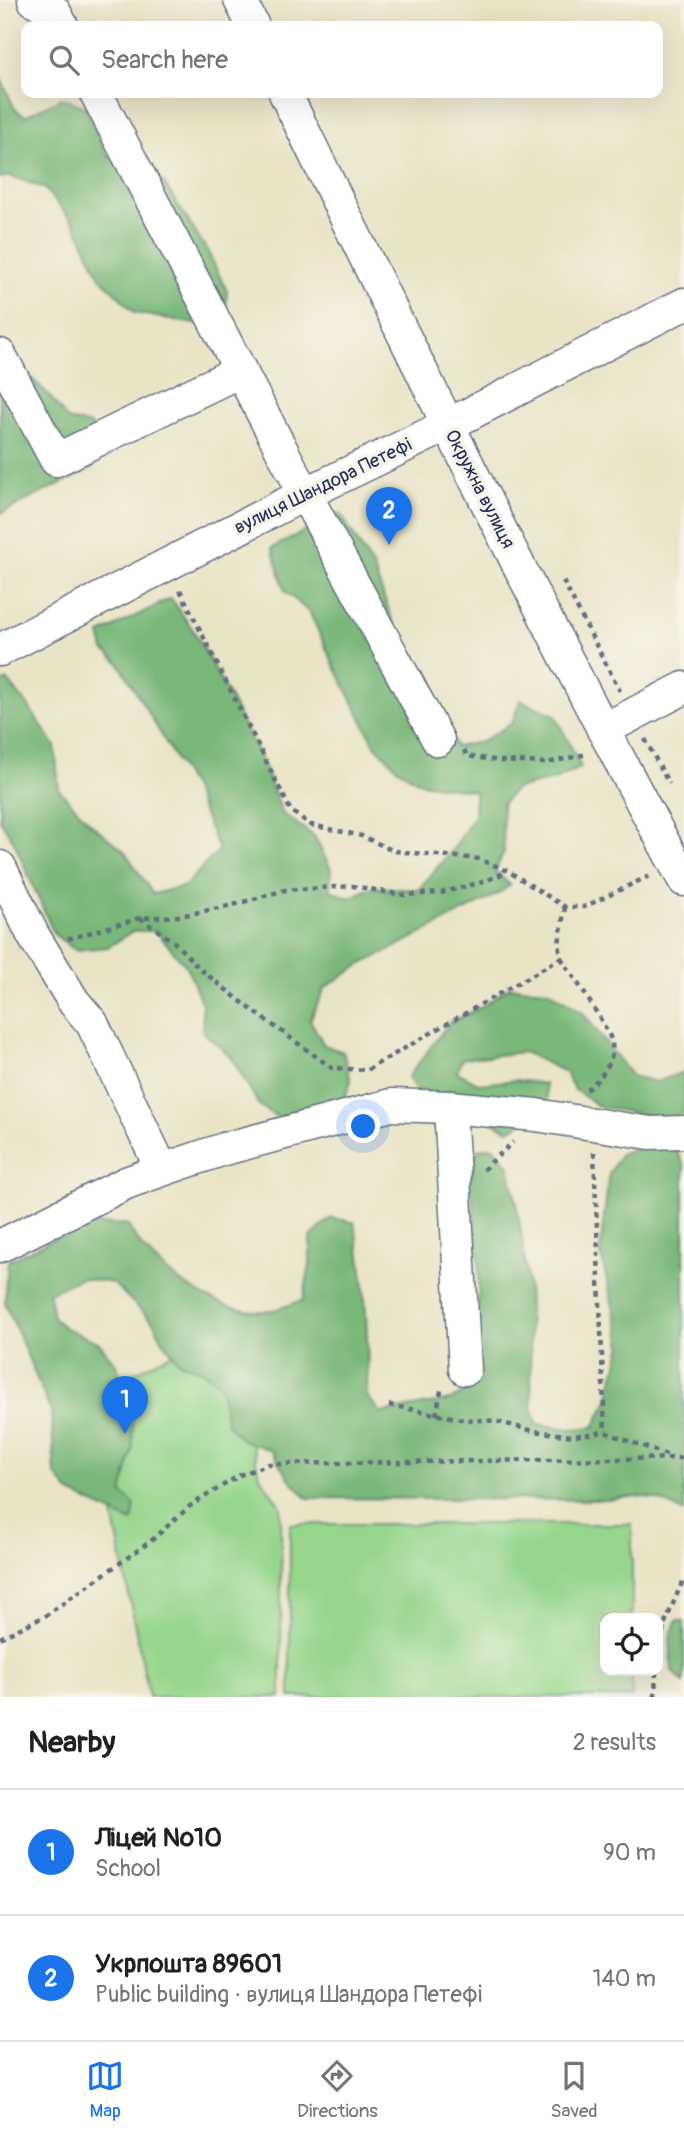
<!DOCTYPE html>
<html lang="en">
<head>
<meta charset="utf-8">
<style>
  body { margin:0; font-family:Pangolin,sans-serif; background:#f2f2f2; color:#202124 }
  .controls { position:absolute; right:21px; bottom:21px; display:grid; overflow:hidden; border-radius:14px; box-shadow:0 7px 28px #0002 }
  .controls button { width:63px; height:63px; display:grid; place-items:center; padding:0; border:0; border-bottom:2px solid #e0e0e0; background:#fff; color:#202124; font:35px sans-serif }
  .you { position:absolute; left:364px; top:1127px; width:24px; height:24px; margin:-18px; border:5px solid #fff; border-radius:50%; background:#1a73e8; box-shadow:0 0 0 10px #1a73e833 }
  .badge { display:grid; place-items:center; width:46px; height:46px; border-radius:50%; background:#1a73e8; color:#fff; font-size:23px; font-weight:700 }
  .pin { position:absolute; translate:-50% -58px; filter:drop-shadow(0 2px 4px #0008) }
  .pin::after { content:''; position:absolute; top:37px; width:24px; height:21px; background:inherit; clip-path:polygon(0 0,100% 0,50% 100%) }
  .list { margin:0; padding:0; list-style:none }
  h2 { display:flex; justify-content:space-between; align-items:center; height:91px; margin:0; padding:0 28px; font-size:30px }
  h2 small { font-size:23px; font-weight:400; color:#757577 }
  .list li { display:grid; grid-template-columns:46px 1fr auto; gap:21px; align-items:center; box-sizing:border-box; height:126px; padding:0 28px; border-top:2px solid #e0e0e0 }
  .list b { display:block; font-size:26px; white-space:nowrap }
  .list p { margin:0; font-size:23px; white-space:nowrap; color:#757577 }
  .list em { font-size:23px; font-style:normal; color:#757577 }
  .icon { flex:none; width:38px; height:38px; fill:none; stroke:currentColor; stroke-width:2; stroke-linecap:round; stroke-linejoin:round }
  .map { position:relative; flex:none; width:684px; height:1697px; overflow:hidden }
  .search { position:absolute; background:#fff; box-shadow:0 7px 28px #0002; left:21px; right:21px; top:21px; height:77px; display:flex; align-items:center; gap:18px; box-sizing:border-box; padding:0 24px; border-radius:14px; color:#757577; font-size:26px }
  .sheet { height:343px; background:#fff }
  nav { display:flex; justify-content:space-around; align-items:center; box-sizing:border-box; height:98px; border-top:2px solid #e0e0e0; background:#fff; font-size:19px; color:#757577 }
  nav a { display:grid; justify-items:center; gap:4px }
  nav .on { color:#1a73e8 }
  .map>svg:first-child { display:block }
</style>
</head>
<body>
<div class="map">
<svg width="684" height="1697" viewBox="0 0 684 1697">
  <rect width="100%" height="100%" fill="#f7f3e8"/>
  <filter id="ink" filterUnits="userSpaceOnUse"><feTurbulence type="fractalNoise" baseFrequency=".0143" numOctaves="2"/><feDisplacementMap in="SourceGraphic" scale="14" xChannelSelector="R" yChannelSelector="G"/><feConvolveMatrix kernelMatrix="1 2 1 2 8 2 1 2 1" color-interpolation-filters="sRGB"/></filter>
  <filter id="wash" filterUnits="userSpaceOnUse"><feTurbulence type="fractalNoise" baseFrequency=".00686" numOctaves="4" result="noise"/><feDisplacementMap in="SourceGraphic" scale="28" xChannelSelector="R" yChannelSelector="G"/><feGaussianBlur stdDeviation="1.57" result="paint"/><feColorMatrix in="noise" values="0 0 0 0 0 0 0 0 0 0 0 0 0 0 0 0 0 1.4 0 .05"/><feComposite in="paint" operator="in"/></filter>
  <g filter="url(#wash)">
    <rect width="100%" height="100%" fill="#e9e4c5"/>
    <g fill="#97d78d" stroke="#598376" stroke-width="2">
      <path d="M227,1325L259,1475L281,1507V1697H149L98,1438L95,1393Z"/>
      <path d="M290,1524H632V1618H605V1671H632V1697H290Z"/>
    </g>
    <g fill="#79b878" stroke="#4a746b" stroke-width="2">
      <path d="M0,77L15,109L25,116L62,98L86,107L105,152L122,165L148,167L163,182L208,252L227,291L226,308L222,318L206,326L135,313L100,277L75,224L44,188L10,176L0,178Z"/>
      <path d="M0,362L21,368L47,393L68,420L92,425L104,452L92,468L0,514Z"/>
      <path d="M340,513L373,567L400,641L436,705L456,747L481,742L512,723L520,700L555,715L581,767L557,779L515,789L502,804L504,852L495,871L510,885L498,894L360,965L325,988L310,1020L324,1045L343,1052L351,1081L343,1103L310,1112L277,1117L259,1105L231,1057L203,1032L202,1004L187,967L156,931H133L108,947L75,950L54,934L14,842L0,820V684L7,680L27,704L55,746L59,790L90,823L125,852L153,894L185,886L219,850L192,787L119,663L104,650L100,634L171,598L195,633L224,687L261,759L283,814L314,836L331,869L330,890L349,898L372,887L418,890L455,847L474,816L475,791L421,783L398,769L375,745L333,663L310,613L285,591L272,548Z"/>
      <path d="M509,987L548,990L582,1012L632,1076L656,1082L684,1072V1113L664,1119L598,1106L574,1089L565,1072L524,1052L462,1059L457,1072L480,1084L516,1080L545,1084L547,1100L536,1115L509,1130L434,1094L415,1089L408,1077L450,1022L480,1008Z"/>
      <path d="M493,1147L509,1166L517,1205L528,1283L532,1407L537,1424L570,1429L594,1427L608,1400L622,1344L600,1251L609,1174L621,1153L643,1147L676,1150L684,1165V1513C656,1495 641,1494 608,1500L307,1498L287,1476L272,1451L241,1439L227,1424L220,1384L202,1371L179,1362L162,1339L154,1323L113,1283L81,1278L49,1293L53,1318L65,1328L98,1342L116,1364L132,1403L133,1447L122,1493L135,1505L132,1522L70,1493L55,1474L51,1412L5,1302L8,1261L83,1225L127,1224C151,1268 214,1314 266,1311C278,1310 291,1304 303,1300L310,1265V1238L331,1218L354,1222C366,1279 369,1338 367,1396L381,1413L450,1400L471,1388L477,1365L479,1258L470,1180L478,1149Z"/>
      <path d="M677,1620L684,1621V1683L672,1671L670,1637Z"/>
    </g>
  </g>
  <g filter="url(#ink)">
    <g fill="none" stroke-linecap="round" stroke-linejoin="round">
      <g stroke="#636e82" stroke-width="35">
        <g id="minor">
          <path d="M34,0L54,11L62,26"/>
          <path d="M240,0L253,26"/>
          <path d="M96,93L290,466L438,740"/>
          <path d="M285,93C414,357 543,622 684,880"/>
          <path d="M0,355L56,460L240,371"/>
          <path d="M0,650L305,494L448,425L684,304"/>
          <path d="M603,730L684,688"/>
          <path d="M0,867L33,935L74,1002L92,1023L162,1170"/>
          <path d="M450,1107L465,1369"/>
          <path d="M0,1246L126,1183L162,1170L224,1149L391,1105L450,1107L536,1115L650,1133L684,1132"/>
        </g>
      </g>
      <g stroke="#636e82" stroke-width="4.5" stroke-dasharray="5 5" stroke-linecap="butt">
        <path d="M563,581L620,691"/>
        <path d="M180,590L291,811L311,825L362,836L394,851L479,859L508,871L565,907H584L649,876"/>
        <path d="M645,739L669,784"/>
        <path d="M464,750L467,756L500,761L547,763L587,754"/>
        <path d="M140,918L174,942L201,970L252,1010L332,1068L367,1070L561,958L559,943L565,907"/>
        <path d="M68,939L140,918L180,916L233,905L285,890L353,886L403,895L441,893L482,882L507,872"/>
        <path d="M561,958C570,971 611,1032 612,1043C615,1064 598,1081 583,1093"/>
        <path d="M594,1152L605,1432"/>
        <path d="M483,1170L513,1142"/>
        <path d="M389,1405L461,1419L495,1421L534,1431L573,1436L605,1432L672,1457"/>
        <path d="M436,1415L442,1386"/>
        <path d="M0,1638L45,1616L151,1541L190,1506L240,1475L269,1464L684,1458"/>
        <path d="M658,1663L664,1625L684,1578"/>
        <path d="M655,1697L656,1671"/>
      </g>
      <use href="#minor" stroke="#fff" stroke-width="32"/>
    </g>
  </g>
  <g text-anchor="middle" dominant-baseline="central" stroke-width="7" stroke-linejoin="round" paint-order="stroke">
    <g font-size="19" fill="#1b2f5e" stroke="#f7f3e8">
      <text transform="translate(323 486) rotate(-26)">вулиця Шандора Петефі</text>
      <text transform="translate(480 489) rotate(63)">Окружна вулиця</text>
    </g>
  </g>
</svg>
<div class="controls">
<button><svg class="icon" aria-label="locate" viewBox="0 0 24 24"><circle cx="12" cy="12" r="6"/><path d="M12 2v4M12 18v4M2 12h4M18 12h4"/></svg></button>
</div>
<div class="you"></div>
<div class="pin badge" style="left:125px;top:1434px">1</div>
<div class="pin badge" style="left:389px;top:545px">2</div>
<div class="search"><svg class="icon" aria-label="search" viewBox="0 0 24 24"><circle cx="10" cy="10" r="6"/><path d="M15 15l6 6"/></svg>Search here</div>
</div>
<section class="sheet">
<h2>Nearby<small>2 results</small></h2>
<ul class="list">
<li><span class="badge">1</span><div><b>Ліцей №10</b><p>School</p></div><em>90 m</em></li>
<li><span class="badge">2</span><div><b>Укрпошта 89601</b><p>Public building · вулиця Шандора Петефі</p></div><em>140 m</em></li>
</ul>
</section>
<nav>
<a class="on"><svg class="icon" aria-label="map" viewBox="0 0 24 24"><path d="M3 6l6-2 6 2 6-2v14l-6 2-6-2-6 2zM9 4v14M15 6v14"/></svg>Map</a>
<a><svg class="icon" aria-label="directions" viewBox="0 0 24 24"><path d="M12 3l9 9-9 9-9-9zM9 14v-3h6M13 9l2 2-2 2"/></svg>Directions</a>
<a><svg class="icon" aria-label="saved" viewBox="0 0 24 24"><path d="M7 4h10v16l-5-4-5 4z"/></svg>Saved</a>
</nav>
</body>
</html>
